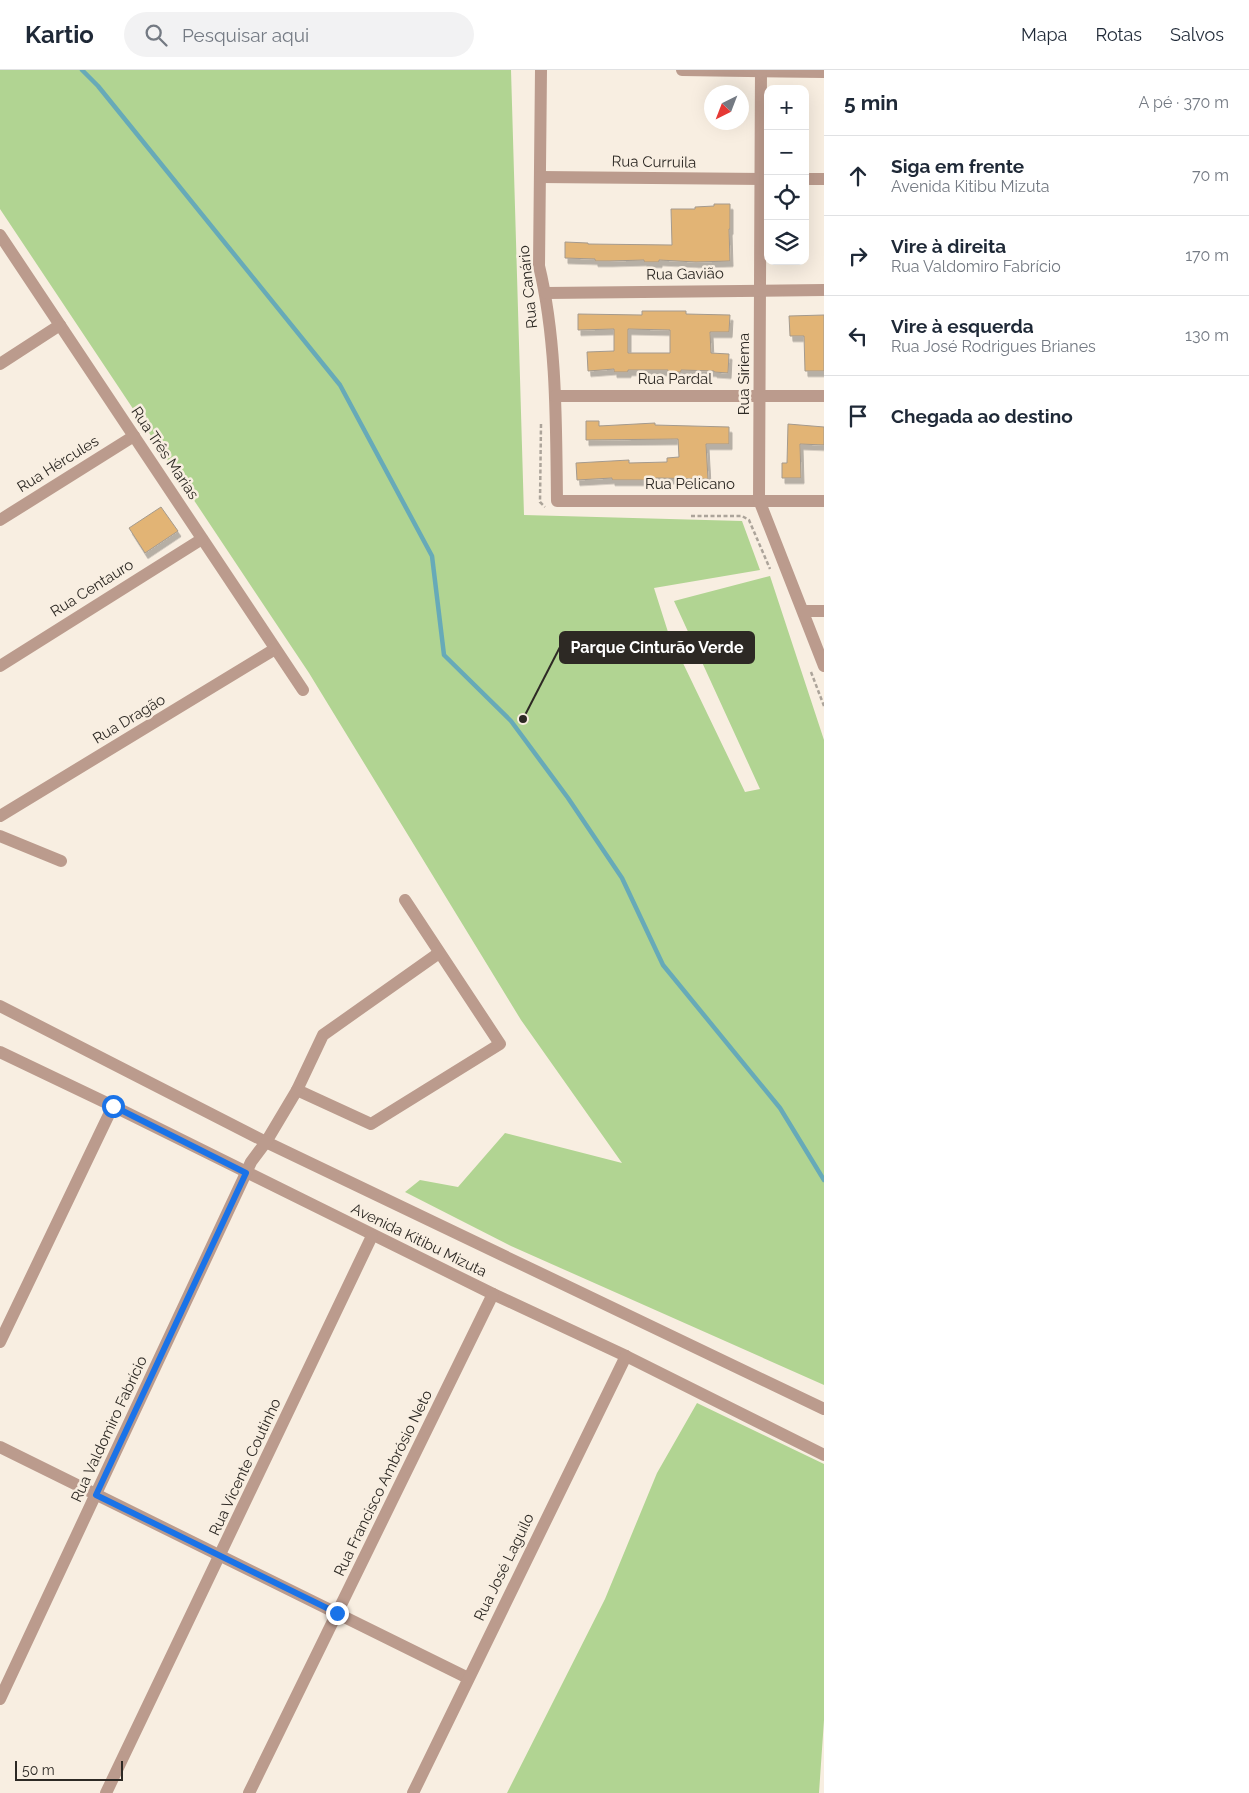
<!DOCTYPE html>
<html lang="pt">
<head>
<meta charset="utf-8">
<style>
  body { margin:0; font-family:Raleway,sans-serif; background:#f2f2f3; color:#1f2937 }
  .controls { position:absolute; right:15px; top:15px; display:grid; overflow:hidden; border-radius:10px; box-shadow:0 5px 20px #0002 }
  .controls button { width:45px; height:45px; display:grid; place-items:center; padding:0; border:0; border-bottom:1px solid #e0e1e3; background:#fff; color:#1f2937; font:25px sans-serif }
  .compass { position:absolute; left:704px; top:15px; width:45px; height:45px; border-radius:50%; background:#fff; box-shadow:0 5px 20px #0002; rotate:222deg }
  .scale { position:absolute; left:15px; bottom:12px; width:108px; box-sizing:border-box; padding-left:5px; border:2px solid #2d2924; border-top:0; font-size:14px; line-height:18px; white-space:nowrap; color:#2d2924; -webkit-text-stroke:4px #f8eee1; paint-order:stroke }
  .stop { position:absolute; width:15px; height:15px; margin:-11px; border:4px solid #1a73e8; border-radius:50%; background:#fff }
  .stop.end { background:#1a73e8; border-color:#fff; box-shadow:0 1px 5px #0008 }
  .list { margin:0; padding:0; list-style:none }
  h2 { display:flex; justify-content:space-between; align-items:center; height:65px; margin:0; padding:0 20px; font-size:21px }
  h2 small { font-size:16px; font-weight:400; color:#747a83 }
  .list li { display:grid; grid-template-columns:32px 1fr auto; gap:15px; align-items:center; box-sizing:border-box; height:80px; padding:0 20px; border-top:1px solid #e0e1e3 }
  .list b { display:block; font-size:19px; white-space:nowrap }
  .list p { margin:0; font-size:16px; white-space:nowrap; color:#747a83 }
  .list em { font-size:16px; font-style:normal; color:#747a83 }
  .icon { flex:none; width:28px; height:28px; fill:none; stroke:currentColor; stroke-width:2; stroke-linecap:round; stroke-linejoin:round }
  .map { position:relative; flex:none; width:824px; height:1723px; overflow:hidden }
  header { display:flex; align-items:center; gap:30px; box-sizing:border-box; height:70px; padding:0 25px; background:#fff; border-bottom:1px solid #e0e1e3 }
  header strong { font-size:24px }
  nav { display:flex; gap:28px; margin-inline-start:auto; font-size:18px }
  .search { width:350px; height:45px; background:#f2f2f3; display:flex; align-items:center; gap:12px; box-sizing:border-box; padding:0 18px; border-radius:28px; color:#747a83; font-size:19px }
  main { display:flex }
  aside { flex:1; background:#fff }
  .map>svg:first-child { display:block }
</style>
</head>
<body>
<header>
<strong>Kartio</strong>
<div class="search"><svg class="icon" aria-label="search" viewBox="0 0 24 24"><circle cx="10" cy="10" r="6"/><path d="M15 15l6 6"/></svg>Pesquisar aqui</div>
<nav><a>Mapa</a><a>Rotas</a><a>Salvos</a></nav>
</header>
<main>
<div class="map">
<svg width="824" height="1723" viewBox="0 0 824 1723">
  <defs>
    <filter id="shadow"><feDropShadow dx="3" dy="5.5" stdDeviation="0" flood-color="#0004"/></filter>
  </defs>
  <rect width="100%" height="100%" fill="#f8eee1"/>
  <g fill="#b1d492">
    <path d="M0,0H511L524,445L742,451L760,500L654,518L668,562L745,722L760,719L674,531L770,506L824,670V1315L511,1176L405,1122L420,1110L458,1117L505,1063L622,1093L521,950L309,603L0,139Z"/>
    <path d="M697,1333L824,1394V1650L819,1723H507L605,1529L657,1403Z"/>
  </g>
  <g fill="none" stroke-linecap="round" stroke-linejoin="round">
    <path stroke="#67aab8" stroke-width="4.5" d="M82,0L98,16L340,315L432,486L444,585L511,651L568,728L622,808L663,895L780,1038L824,1110"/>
  </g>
  <g fill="#e2b475" stroke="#a49a8e" fill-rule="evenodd" filter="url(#shadow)">
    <path d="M714,134H730V159H729L730,191L696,192L659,190V192H644V190L610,191H595V189L565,188V172L588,173V174L672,175L671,139H695V137L714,136Z"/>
    <path d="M642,241H686V244L730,245L729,262H710L711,283L729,284L728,303L714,302V301L681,300V302H668V300H628V302H614V299L588,301L587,282L614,281V259L578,260V244L642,245ZM628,259L670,260V283H628Z"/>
    <path d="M824,245V301H805L804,266H790L789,246Z"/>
    <path d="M586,351H599V356L655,353V355L729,357V374H706L708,409L656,408V410H612V408L577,410L576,393L629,390V393L667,392V388L679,387L678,369L586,370Z"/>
    <path d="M788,354L824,357V375L800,374L801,408H782V393H787Z"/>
    <path d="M161,437L178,461L145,483L129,458Z"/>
  </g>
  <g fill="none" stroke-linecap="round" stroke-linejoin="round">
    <g stroke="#aca49a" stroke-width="2.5" stroke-dasharray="4 2.5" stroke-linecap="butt">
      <path d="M541,354L540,432L545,437"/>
      <path d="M691,446H742L749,450L770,499"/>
      <path d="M811,602L824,636"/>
    </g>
    <g stroke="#bb9b8d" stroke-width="12">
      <path d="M541,0L539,196C557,270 556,355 557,431H824"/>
      <path d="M682,0L824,2"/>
      <path d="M761,0L759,430L824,596"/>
      <path d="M540,107L768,109"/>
      <path d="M805,109H824"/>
      <path d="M0,165L303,620"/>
      <path d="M546,223L824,220"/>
      <path d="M0,294L60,255"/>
      <path d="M555,326H824"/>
      <path d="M0,450L134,366"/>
      <path d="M803,541H824"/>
      <path d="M0,596L202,469"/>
      <path d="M0,746L275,579"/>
      <path d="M0,766L61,791"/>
      <path d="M0,936L266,1072L824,1339"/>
      <path d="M0,982L113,1036L493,1224L626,1286L824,1385"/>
      <path d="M297,1020L371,1054L500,974L405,830"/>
      <path d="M0,1272L113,1036"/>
      <path d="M0,1377L468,1608"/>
      <path d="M0,1629L246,1103L251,1092L266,1072L297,1020L323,965L439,883"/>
      <path d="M106,1723L372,1166"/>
      <path d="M249,1723L493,1224"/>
      <path d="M413,1723L626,1286"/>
    </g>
  </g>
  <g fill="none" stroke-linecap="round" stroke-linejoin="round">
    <path stroke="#1a73e8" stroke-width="6" d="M113,1036L246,1103L96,1425L337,1543"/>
  </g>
  <g text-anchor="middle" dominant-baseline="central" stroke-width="5" stroke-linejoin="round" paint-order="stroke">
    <g font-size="15" fill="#2d2924" stroke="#f8eee1">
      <text transform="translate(654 92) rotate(1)">Rua Curruila</text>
      <text transform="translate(685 204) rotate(-1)">Rua Gavião</text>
      <text transform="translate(528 217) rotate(-96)">Rua Canário</text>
      <text transform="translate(744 304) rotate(-90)">Rua Siriema</text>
      <text x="675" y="309">Rua Pardal</text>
      <text transform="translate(165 383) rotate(56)">Rua Três Marias</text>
      <text transform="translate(58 394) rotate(-32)">Rua Hércules</text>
      <text x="690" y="414">Rua Pelicano</text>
      <text transform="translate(92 518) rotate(-32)">Rua Centauro</text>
      <text transform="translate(129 649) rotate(-31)">Rua Dragão</text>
      <text transform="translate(419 1170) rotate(26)">Avenida Kitibu Mizuta</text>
      <text transform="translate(109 1359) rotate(-65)">Rua Valdomiro Fabrício</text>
      <text transform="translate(245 1397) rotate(-65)">Rua Vicente Coutinho</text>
      <text transform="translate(383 1413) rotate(-64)">Rua Francisco Ambrósio Neto</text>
      <text transform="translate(504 1497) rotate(-64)">Rua José Laguilo</text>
    </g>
  </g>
  <path fill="none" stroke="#2d2924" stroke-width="2" d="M523 649L560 577"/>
  <circle fill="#2d2924" stroke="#f8eee1" stroke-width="2" cx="523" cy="649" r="5"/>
  <rect fill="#2d2924" stroke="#2d2924" stroke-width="2" x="560" y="562" width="194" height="31" rx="5"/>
  <g font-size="16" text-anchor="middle" font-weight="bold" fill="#fff">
    <text x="657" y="583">Parque Cinturão Verde</text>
  </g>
</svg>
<div class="controls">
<button>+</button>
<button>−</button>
<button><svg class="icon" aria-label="locate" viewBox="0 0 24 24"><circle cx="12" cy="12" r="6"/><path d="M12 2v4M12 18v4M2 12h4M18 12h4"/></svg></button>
<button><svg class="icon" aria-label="layers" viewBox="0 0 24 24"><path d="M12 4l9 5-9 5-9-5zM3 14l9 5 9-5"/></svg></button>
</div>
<svg class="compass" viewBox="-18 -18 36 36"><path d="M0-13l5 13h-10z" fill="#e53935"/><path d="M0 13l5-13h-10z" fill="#747a83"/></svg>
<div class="scale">50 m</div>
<div class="stop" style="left:113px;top:1036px"></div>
<div class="stop end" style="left:337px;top:1543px"></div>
</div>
<aside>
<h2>5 min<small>A pé · 370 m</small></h2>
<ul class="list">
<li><svg class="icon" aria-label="ahead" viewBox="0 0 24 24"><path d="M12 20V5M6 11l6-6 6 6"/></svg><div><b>Siga em frente</b><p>Avenida Kitibu Mizuta</p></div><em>70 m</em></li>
<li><svg class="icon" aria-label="right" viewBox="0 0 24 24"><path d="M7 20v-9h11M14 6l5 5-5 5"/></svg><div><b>Vire à direita</b><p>Rua Valdomiro Fabrício</p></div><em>170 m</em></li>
<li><svg class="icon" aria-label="left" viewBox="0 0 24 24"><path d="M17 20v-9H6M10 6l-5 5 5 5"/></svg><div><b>Vire à esquerda</b><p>Rua José Rodrigues Brianes</p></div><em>130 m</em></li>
<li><svg class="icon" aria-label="arrive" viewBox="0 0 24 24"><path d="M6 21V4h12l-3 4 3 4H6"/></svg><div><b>Chegada ao destino</b></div></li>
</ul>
</aside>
</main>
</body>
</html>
